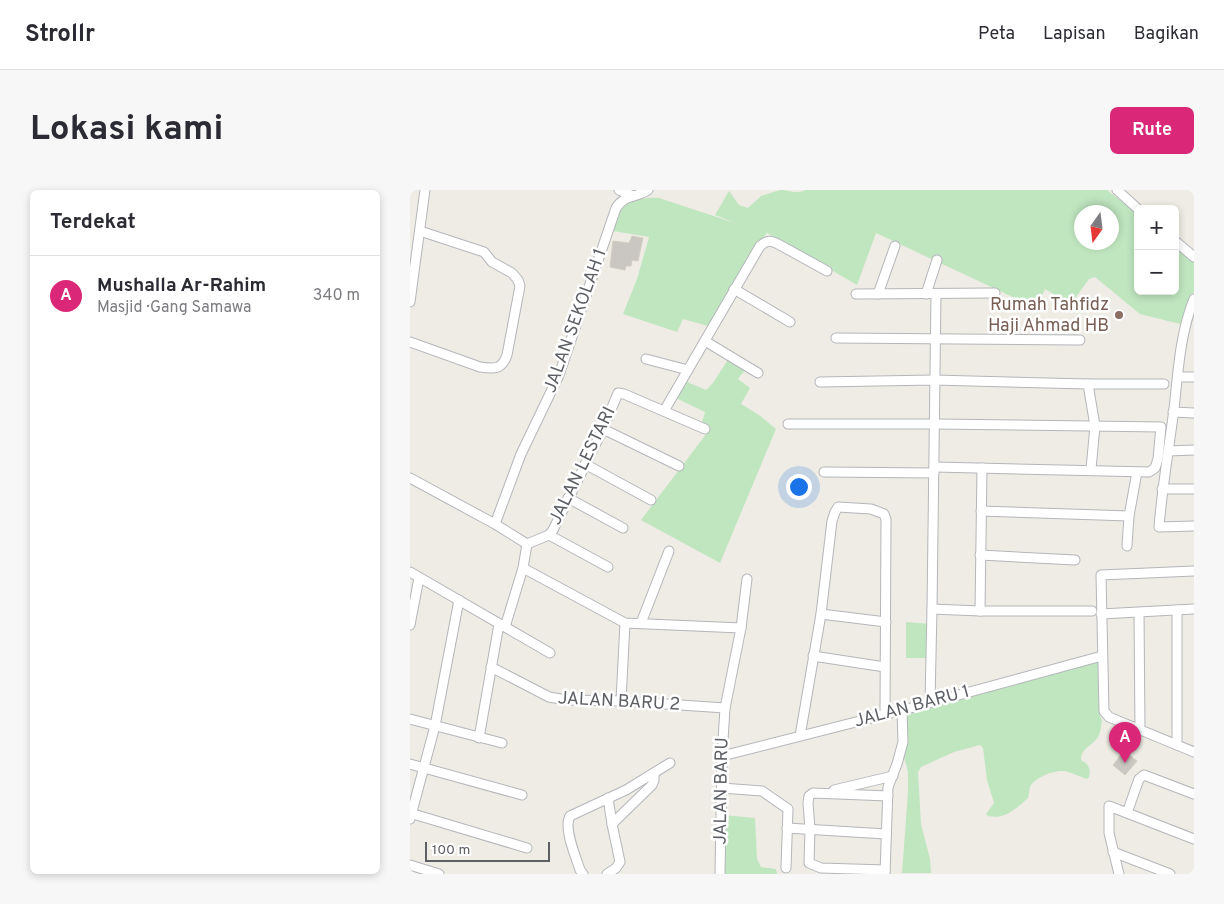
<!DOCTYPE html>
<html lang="id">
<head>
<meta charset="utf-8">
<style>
  body { margin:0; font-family:Overpass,sans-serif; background:#f7f7f7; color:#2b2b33 }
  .controls { position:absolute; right:15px; top:15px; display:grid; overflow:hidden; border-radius:8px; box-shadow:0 2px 8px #0003 }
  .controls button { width:45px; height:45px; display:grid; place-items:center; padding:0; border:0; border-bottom:1px solid #e1e1e2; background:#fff; color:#2b2b33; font:25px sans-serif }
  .compass { position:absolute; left:664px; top:15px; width:45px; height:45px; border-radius:50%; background:#fff; box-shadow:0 2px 8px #0003; rotate:194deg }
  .scale { position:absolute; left:15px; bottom:12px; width:125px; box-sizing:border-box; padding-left:5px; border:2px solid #5c5f64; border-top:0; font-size:14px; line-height:18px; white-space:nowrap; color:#5c5f64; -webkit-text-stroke:4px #fff; paint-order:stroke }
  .you { position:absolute; left:388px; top:296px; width:18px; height:18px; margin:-12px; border:4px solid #fff; border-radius:50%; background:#1a73e8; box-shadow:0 0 0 8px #1a73e833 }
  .badge { display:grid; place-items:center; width:32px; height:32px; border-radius:50%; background:#db2777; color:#fff; font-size:16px; font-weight:700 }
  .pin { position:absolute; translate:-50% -41px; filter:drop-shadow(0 1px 2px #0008) }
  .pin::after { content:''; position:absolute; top:26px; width:18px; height:15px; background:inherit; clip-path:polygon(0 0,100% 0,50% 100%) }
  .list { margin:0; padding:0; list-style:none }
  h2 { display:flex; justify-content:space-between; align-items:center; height:65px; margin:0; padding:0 20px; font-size:21px }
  h2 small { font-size:16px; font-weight:400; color:#7c7c81 }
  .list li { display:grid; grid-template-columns:32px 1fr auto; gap:15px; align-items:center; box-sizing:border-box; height:80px; padding:0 20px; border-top:1px solid #e1e1e2 }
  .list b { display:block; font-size:19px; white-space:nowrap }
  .list p { margin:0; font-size:16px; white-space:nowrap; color:#7c7c81 }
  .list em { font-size:16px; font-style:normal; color:#7c7c81 }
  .map { position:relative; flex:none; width:784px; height:684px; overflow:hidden; border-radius:8px }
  header { display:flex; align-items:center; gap:30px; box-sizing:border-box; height:70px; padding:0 25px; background:#fff; border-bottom:1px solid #e1e1e2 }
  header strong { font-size:24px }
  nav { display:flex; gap:28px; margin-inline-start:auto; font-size:18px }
  .intro { display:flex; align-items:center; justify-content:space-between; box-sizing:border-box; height:120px; padding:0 30px }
  h1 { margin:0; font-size:35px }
  .button { padding:12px 22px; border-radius:8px; background:#db2777; color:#fff; font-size:18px; font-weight:700 }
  main { display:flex; gap:30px; padding:0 30px }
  aside { flex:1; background:#fff; border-radius:8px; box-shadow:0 2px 8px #0003 }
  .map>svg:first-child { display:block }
</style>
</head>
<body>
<header>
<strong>Strollr</strong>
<nav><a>Peta</a><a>Lapisan</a><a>Bagikan</a></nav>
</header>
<div class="intro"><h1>Lokasi kami</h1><a class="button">Rute</a></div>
<main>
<aside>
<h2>Terdekat<small></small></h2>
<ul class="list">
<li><span class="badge">A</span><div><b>Mushalla Ar-Rahim</b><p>Masjid · Gang Samawa</p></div><em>340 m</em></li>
</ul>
</aside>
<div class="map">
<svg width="784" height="684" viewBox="0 0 784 684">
  <rect width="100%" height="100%" fill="#eeece4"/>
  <g fill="#c0e6c0" fill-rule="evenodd">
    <path d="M370,0C381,0 384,5 396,0H697L728,24V101H765V57L784,72V101L773,132L770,134L730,124L685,87L679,89L661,114L635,99L626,118L466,43L447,95L411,74L357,43L335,73L298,136L273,129L267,142L213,124L227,89L239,47L203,41C204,36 205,30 206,25C213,9 235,7 249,8L328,34L305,25L319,1L329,15L338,18L351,6ZM672,22H702V52H672Z"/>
    <path d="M319,168L335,180L328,189L340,198L331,214L349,225L366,239L310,373L231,330L300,239L292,233L295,222L266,208L275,191L296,200L303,193Z"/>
    <path d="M496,432L521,434V468H496Z"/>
    <path d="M688,470L690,526L692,530C691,535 691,542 688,547C683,556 671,557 671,570C679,574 681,579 679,587L677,589C669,587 662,582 654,581C645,580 624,587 620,597C619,600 619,605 618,608C607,618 594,630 578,626L576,624L584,613L577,590L573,558L570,555L544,562L511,577L508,582L511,634L520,669L521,683H492L498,602V582L493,563L495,522Z"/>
    <path d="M314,625L345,628L347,669L351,677L366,679L367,684H313Z"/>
  </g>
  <g fill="#cac6c1" stroke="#d3cec2">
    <path d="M222,46L233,48L228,71L222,70L221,76H216L215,80L200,77L203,51L219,53Z"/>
    <path d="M714,561L727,571L715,585L703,575Z"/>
  </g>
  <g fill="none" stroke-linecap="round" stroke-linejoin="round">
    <g stroke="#b4b6bb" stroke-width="11">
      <g id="minor">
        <path d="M209,0L221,5"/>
        <path d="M707,0L728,19"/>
        <path d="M765,51L784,67"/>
        <path d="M324,99L380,132"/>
        <path d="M446,104L585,103"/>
        <path d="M468,104L485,56"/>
        <path d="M516,104L527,70"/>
        <path d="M526,104L522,419L570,421H682"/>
        <path d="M784,109C770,143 768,183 764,219C759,258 752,298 749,337L784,336"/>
        <path d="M0,112L15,0"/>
        <path d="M426,148L670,150"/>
        <path d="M295,151L348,183"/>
        <path d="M0,152L70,177C84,179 92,180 97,165L110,96L108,90L102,83L82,72L74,62L10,41"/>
        <path d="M236,169L278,180"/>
        <path d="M768,187H784"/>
        <path d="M410,192L524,190L678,194L685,236L681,279"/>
        <path d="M678,194H754"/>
        <path d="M254,221L350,56C357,50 360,50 368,54L417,81"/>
        <path d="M763,222L784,223"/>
        <path d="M378,234H525L751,237L748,269L745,278L739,282L525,277"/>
        <path d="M193,239L269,276"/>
        <path d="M758,261L784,260"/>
        <path d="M175,274L241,310"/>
        <path d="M414,282L524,283"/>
        <path d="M0,288L85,334L117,354L113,378L95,437"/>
        <path d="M752,299H784"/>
        <path d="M158,308L213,338"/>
        <path d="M571,321L719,326"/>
        <path d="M85,334L111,264L149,185L206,18C215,4 226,8 238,0"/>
        <path d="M139,345L198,377"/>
        <path d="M117,354L139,345L143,340L193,239L208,203L214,204L295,239"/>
        <path d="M717,356L719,326L727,282"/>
        <path d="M570,365L665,370"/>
        <path d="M113,378L215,433L331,438"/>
        <path d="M784,381L691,385L694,521L699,527L784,562"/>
        <path d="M0,382L140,463"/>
        <path d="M767,420V555"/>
        <path d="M570,421L572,278"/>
        <path d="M729,423L730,540"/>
        <path d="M411,424L476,432"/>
        <path d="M691,424L784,419"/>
        <path d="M231,433L259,361"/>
        <path d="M0,435L9,388"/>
        <path d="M403,466L475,477"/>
        <path d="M81,477L139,507L156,510L211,511L315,518"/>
        <path d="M211,511L215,433"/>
        <path d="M520,512L522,419"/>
        <path d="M0,529L92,553"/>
        <path d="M390,546L411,424L422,331L425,322L428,317L461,319L474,324L476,329L475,524"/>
        <path d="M69,548L89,434"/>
        <path d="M312,566L497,519L692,466"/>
        <path d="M0,574L112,605"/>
        <path d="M312,598L352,601L378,619L376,678"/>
        <path d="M424,600L483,586"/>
        <path d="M198,608L202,634"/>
        <path d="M0,623L117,658"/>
        <path d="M717,623L729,589L734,585L784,604"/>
        <path d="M0,629L25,536L49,410"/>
        <path d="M377,638L476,644"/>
        <path d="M703,662L760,684"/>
        <path d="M0,675L29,684"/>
        <path d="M475,680L411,678L399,673L400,639L398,613L399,606L403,603L478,606"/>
        <path d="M173,684L170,680C166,667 153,638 160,626L216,600L260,573"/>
        <path d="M197,684L206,678L210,672L202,634L242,595L244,590V583"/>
        <path d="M310,684L312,566L315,518L331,438L337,389"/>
        <path d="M475,684L478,597L487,574L493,552L492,520"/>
        <path d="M709,684L699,643V616L784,649"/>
      </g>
    </g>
    <use href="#minor" stroke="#fff" stroke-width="9"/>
  </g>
  <circle fill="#8d6e63" stroke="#fff" stroke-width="2" cx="709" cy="125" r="5"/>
  <g text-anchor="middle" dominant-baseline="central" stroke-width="5" stroke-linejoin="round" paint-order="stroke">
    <g font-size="18" fill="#785e54" stroke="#fff" text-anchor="end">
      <text x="699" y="115">Rumah Tahfidz<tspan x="699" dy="21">Haji Ahmad HB</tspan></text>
    </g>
    <g font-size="18" fill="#5c5f64" stroke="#fff">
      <text transform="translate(166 131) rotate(-70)">JALAN SEKOLAH 1</text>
      <text transform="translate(173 276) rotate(-64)">JALAN LESTARI</text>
      <text transform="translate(209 512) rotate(3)">JALAN BARU 2</text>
      <text transform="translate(502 517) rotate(-15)">JALAN BARU 1</text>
      <text transform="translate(312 601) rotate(-89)">JALAN BARU</text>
    </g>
  </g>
</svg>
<div class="controls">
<button>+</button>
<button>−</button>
</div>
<svg class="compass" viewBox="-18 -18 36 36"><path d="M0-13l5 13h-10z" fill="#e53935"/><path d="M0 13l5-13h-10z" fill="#7c7c81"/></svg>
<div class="scale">100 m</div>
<div class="you"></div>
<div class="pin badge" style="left:715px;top:573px">A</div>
</div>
</main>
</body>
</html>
